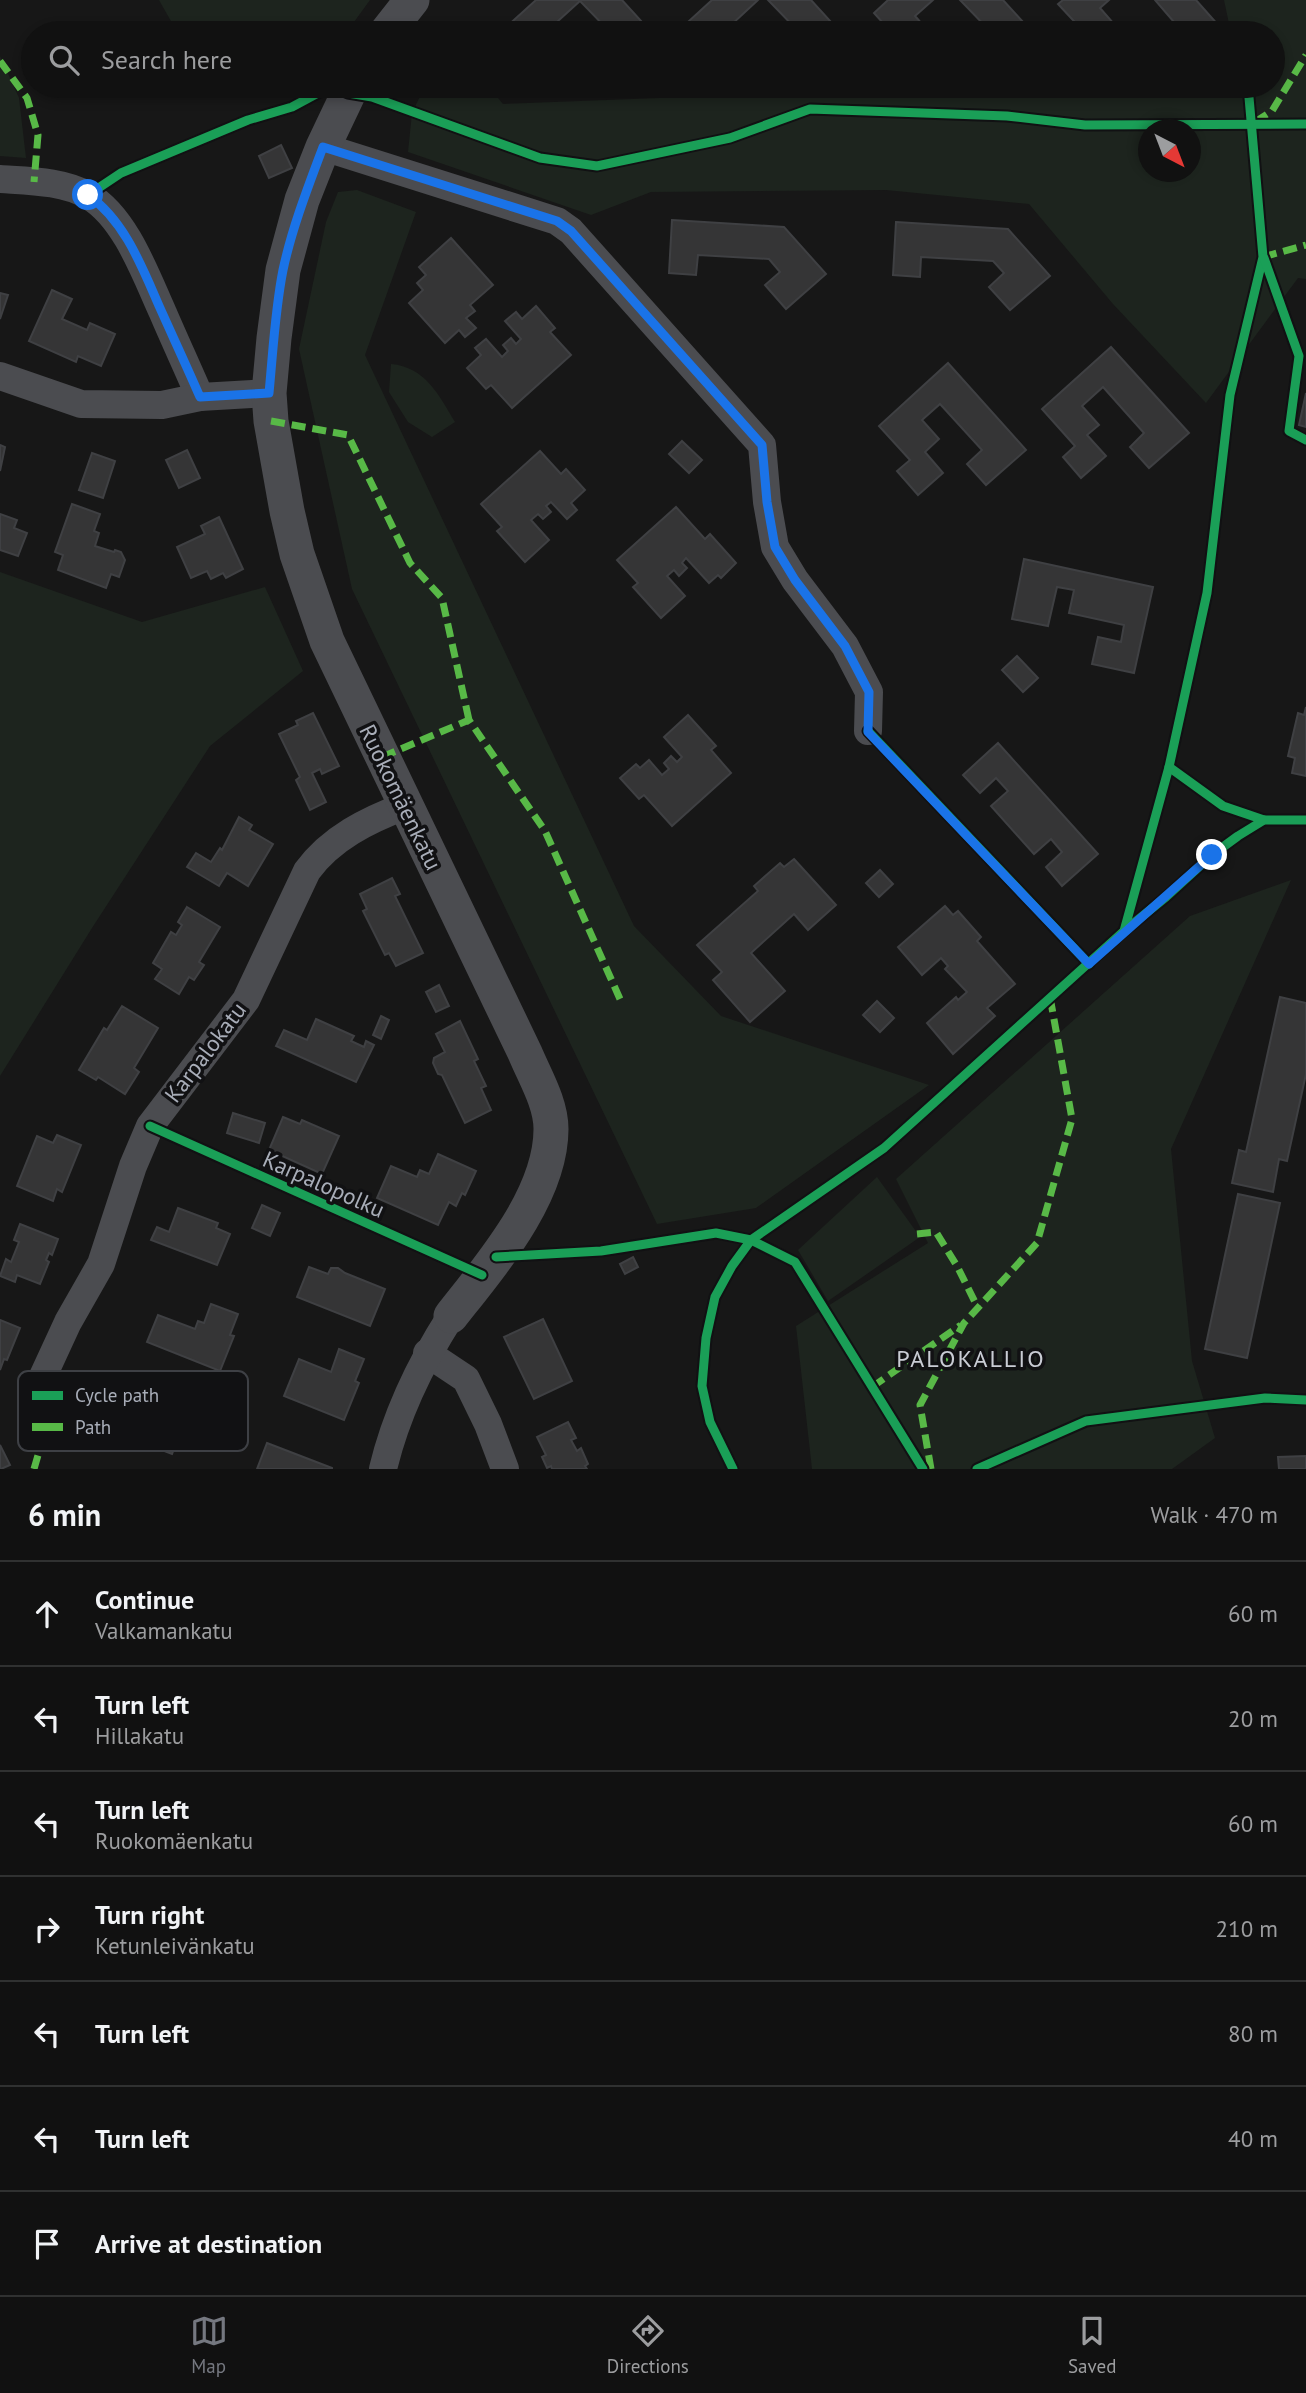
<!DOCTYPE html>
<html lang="en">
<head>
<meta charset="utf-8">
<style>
  body { margin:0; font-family:"PT Sans",sans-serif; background:#1e1f1f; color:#f1f3f6 }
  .compass { position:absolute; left:1138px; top:119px; width:63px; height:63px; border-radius:50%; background:#111; box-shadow:0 4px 10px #0003; rotate:138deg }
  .stop { position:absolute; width:21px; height:21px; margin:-16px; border:5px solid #1a73e8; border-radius:50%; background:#fff }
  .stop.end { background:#1a73e8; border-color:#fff; box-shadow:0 2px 7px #0008 }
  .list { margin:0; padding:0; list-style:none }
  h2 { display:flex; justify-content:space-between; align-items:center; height:91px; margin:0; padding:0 28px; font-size:30px }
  h2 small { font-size:23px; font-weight:400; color:#9c9d9f }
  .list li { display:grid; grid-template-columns:46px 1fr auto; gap:21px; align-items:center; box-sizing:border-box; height:105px; padding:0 28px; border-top:2px solid #303131 }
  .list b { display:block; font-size:26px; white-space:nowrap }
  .list p { margin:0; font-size:23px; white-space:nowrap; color:#9c9d9f }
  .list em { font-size:23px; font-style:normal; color:#9c9d9f }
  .icon { flex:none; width:38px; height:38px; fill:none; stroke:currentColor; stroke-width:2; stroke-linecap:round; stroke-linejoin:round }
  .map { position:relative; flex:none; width:1306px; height:1469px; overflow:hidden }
  .search { position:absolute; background:#111; box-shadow:0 4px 10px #0003; left:21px; right:21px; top:21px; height:77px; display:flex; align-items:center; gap:18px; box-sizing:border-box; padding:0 24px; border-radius:38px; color:#9c9d9f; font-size:26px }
  .sheet { height:826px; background:#111 }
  nav { display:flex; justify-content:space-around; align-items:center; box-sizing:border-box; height:98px; border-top:2px solid #303131; background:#111; font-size:19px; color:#9c9d9f }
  nav a { display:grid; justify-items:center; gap:4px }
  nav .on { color:#757880 }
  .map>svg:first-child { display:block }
</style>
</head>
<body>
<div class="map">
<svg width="1306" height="1469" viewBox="0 0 1306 1469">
  <rect width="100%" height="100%" fill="#171717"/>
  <g fill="#1d241e" fill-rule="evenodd">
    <path d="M159,0H370L346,33H186L172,23Z"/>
    <path d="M1224,0H1306V279L1298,278L1206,403L1113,304L1029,204L886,190L651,192L591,215L408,152L412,113L425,86H488L503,104L976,86H1273V33H1231ZM1148,130H1190V172H1148Z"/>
    <path d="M0,56L19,98L26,158L0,156Z"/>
    <path d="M357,190L416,212L365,355L634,926L721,1016L929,1085L756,1208L657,1224L352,589L299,349L326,222L338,192Z"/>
    <path d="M391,364C425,367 439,395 455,422L432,437L408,422L389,392Z"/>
    <path d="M0,572L142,622L265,587L303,671L210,746L92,928L0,1076Z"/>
    <path d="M1291,880L1171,1149L1192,1361L1215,1438L1172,1469H812L796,1326L928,1243L896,1179L1190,916Z"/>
    <path d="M877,1177L920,1237L828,1301L798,1250Z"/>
  </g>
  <g fill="#353536" stroke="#3f4043" stroke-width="2">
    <path d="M536,0H622L652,33H611L580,1L547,31L549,33H511L505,28Z"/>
    <path d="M712,0H758L731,25L738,33H700L689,21Z"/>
    <path d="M768,0H811L841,33H800Z"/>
    <path d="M888,0H933L915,16L930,33H892L874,13Z"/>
    <path d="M960,0H1003L1033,33H985L989,30Z"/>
    <path d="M1063,0H1109L1100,8L1115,25L1105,33H1085L1058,4Z"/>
    <path d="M1155,0H1196L1219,26L1211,33H1162L1174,22Z"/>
    <path d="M281,145L292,168L269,178L259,156Z"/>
    <path d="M672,220L784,227L826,274L786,309L765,285L780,272L769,259L698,255L696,275L669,273Z"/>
    <path d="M896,222L1008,229L1050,276L1010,310L989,287L1004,273L993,261L921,257L920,277L893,275Z"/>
    <path d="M451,238L493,285L470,305L475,311L466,318L476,328L465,337L459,330L445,343L409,303L423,290L417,283L426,275L419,267Z"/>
    <path d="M52,290L72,299L62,319L87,330L90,323L115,334L101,366L78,356L76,362L29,341Z"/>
    <path d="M0,293L8,295L0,319Z"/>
    <path d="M536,306L555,328L550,332L571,355L512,408L491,385L486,389L467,368L481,355L475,348L486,339L502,357L508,351L503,345L511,338L516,344L521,339L505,321L516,312L522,319Z"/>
    <path d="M1111,347L1189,433L1149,468L1130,447L1144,433L1103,387L1082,406L1099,425L1087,435L1106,456L1081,478L1063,457L1075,446L1042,409Z"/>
    <path d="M948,363L1026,450L986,485L967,464L982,450L940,404L922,420L939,439L925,452L943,473L918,495L897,471L910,460L879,426Z"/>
    <path d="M1306,393V427L1299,425Z"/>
    <path d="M682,441L702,460L689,473L669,454Z"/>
    <path d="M0,445L5,447L0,471Z"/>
    <path d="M187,450L200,478L179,488L166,460Z"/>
    <path d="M540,451L561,474L566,469L585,490L571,503L577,510L567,519L551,502L546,506L551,512L543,519L538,514L531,520L549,540L525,562L497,531L502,527L481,504Z"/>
    <path d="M92,453L115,461L103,498L79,490Z"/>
    <path d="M72,504L100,514L94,531L99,533L95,546L114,552L115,550L121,552L125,560L119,577L111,574L106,588L58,570L63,555L55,552Z"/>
    <path d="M676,507L705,539L710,534L736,563L721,578L718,575L709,583L686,558L682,563L687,568L679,576L674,570L667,576L685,596L661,618L633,587L638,583L617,560Z"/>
    <path d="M0,514L17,520L14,528L27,533L18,556L0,550Z"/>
    <path d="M219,517L243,569L226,578L223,573L211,579L207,571L191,578L177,547L205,534L201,526Z"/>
    <path d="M1024,559L1153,587L1134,673L1092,664L1098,637L1121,642L1124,625L1069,613L1074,590L1057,587L1048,626L1012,619Z"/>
    <path d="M1017,656L1038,678L1023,692L1002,670Z"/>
    <path d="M1306,707V776L1292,773L1295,758L1288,756L1298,713L1304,715Z"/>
    <path d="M313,713L339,766L322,774L320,769L312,773L326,802L310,810L296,780L300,777L279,734L298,725L296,721Z"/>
    <path d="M688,715L716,746L711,750L731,773L672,826L644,795L639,799L620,778L636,764L640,768L649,760L662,775L669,769L664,763L671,756L677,762L682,757L664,737Z"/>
    <path d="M998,743L1098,854L1062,886L1046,867L1062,852L1051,839L1034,854L991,806L1008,791L996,778L980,793L963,775Z"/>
    <path d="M239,817L252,825L249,830L273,844L248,886L227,873L219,886L187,867L196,853L211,862L220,848L222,850Z"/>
    <path d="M794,859L836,905L808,930L794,914L751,953L785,991L750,1022L713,980L722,972L697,945L758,891L754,886L780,863L784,867Z"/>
    <path d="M880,870L893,884L879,897L866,883Z"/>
    <path d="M392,878L400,894L395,896L423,953L396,966L389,953L385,955L363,911L367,909L360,894Z"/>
    <path d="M945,906L953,915L958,911L981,937L977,941L1015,984L987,1008L995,1016L953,1054L927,1023L956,997L958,1000L967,992L945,969L948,966L941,958L922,975L898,947Z"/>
    <path d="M187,907L220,927L199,962L204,965L194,980L189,977L179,994L155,979L162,969L153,963L171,932L176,935L182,925L178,922Z"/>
    <path d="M439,985L449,1006L436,1012L426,992Z"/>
    <path d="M1280,997L1306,1003V1074L1287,1161L1279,1159L1273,1192L1232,1183L1239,1150L1246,1152Z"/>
    <path d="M877,1001L894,1018L880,1032L863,1015Z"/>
    <path d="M122,1006L158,1028L134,1068L139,1072L125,1094L98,1077L96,1080L79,1070L104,1028L107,1030Z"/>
    <path d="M381,1016L389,1020L381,1039L373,1035Z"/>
    <path d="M316,1019L354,1036L351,1041L364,1047L366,1041L374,1045L356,1082L276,1046L284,1030L307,1040Z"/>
    <path d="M460,1021L478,1059L474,1061L486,1086L481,1088L491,1110L465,1123L442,1075L438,1074L433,1063L434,1058L445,1052L436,1034Z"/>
    <path d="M233,1113L265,1123L259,1143L227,1133Z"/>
    <path d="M283,1117L300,1124L302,1120L339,1136L322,1174L269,1150Z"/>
    <path d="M57,1135L81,1145L62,1192L57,1189L53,1201L17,1186L37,1136L53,1143Z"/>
    <path d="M438,1154L476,1171L465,1195L462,1193L456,1206L449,1202L438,1225L377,1198L391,1166L417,1177L420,1170L429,1174Z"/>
    <path d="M1238,1194L1280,1203L1247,1358L1205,1349Z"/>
    <path d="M262,1205L280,1213L270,1236L252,1228Z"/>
    <path d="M178,1208L218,1223L216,1228L230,1234L217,1265L151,1240L157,1227L169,1232Z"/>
    <path d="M20,1224L58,1239L52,1255L49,1253L46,1260L49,1262L40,1284L17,1275L15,1282L0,1276L6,1259L11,1262L19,1242L14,1240Z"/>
    <path d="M633,1257L638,1267L625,1274L620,1264Z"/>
    <path d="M309,1267L328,1274L331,1268H338L345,1273L385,1289L370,1326L297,1297Z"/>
    <path d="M211,1304L238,1314L230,1335L234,1336L220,1371L147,1342L158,1315L195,1329L198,1321L204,1323Z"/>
    <path d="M543,1319L572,1381L534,1399L504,1337Z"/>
    <path d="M0,1320L20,1328L7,1360L4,1359L0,1370Z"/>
    <path d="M339,1349L364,1359L355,1381L359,1383L344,1420L284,1396L299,1359L331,1372Z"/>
    <path d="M112,1388L176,1413L179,1406L189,1410L172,1454L112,1431L117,1418L102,1413Z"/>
    <path d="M568,1422L576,1438L571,1440L577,1451L581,1448L588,1464L585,1466L587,1469H552L551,1466L547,1468L542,1457L546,1455L537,1437Z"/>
    <path d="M267,1443L332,1468V1469H257Z"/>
    <path d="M0,1445L10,1465L1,1469H0Z"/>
    <path d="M1306,1456V1469H1279L1278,1457Z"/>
  </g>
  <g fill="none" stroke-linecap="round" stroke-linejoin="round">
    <g stroke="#4b4c50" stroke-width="28">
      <path d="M323,147L557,221L571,231L762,445L767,502L775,547L795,580L845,646L869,692L868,731"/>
      <path d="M0,179C29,181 64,181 89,196C126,218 146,276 163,313C175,341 188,369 200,397"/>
      <path d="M0,376L81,404L162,405L200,397L269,393"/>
      <path d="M427,1353L466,1379L488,1424L505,1469"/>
      <path d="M48,1421L38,1387L68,1322L101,1264L133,1166L150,1126L246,1000L307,871C331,838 368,820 405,806"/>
      <path d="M383,1469C396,1414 421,1363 451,1316"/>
    </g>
    <g stroke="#4b4c50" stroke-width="35">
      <path d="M386,33L412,0"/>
      <path d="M352,86L323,147L302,200L283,270L274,338L269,393L271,421L287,511L297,554L327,641L525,1053C535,1077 551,1103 551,1129C551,1196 491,1265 451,1316"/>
    </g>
    <g stroke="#58b947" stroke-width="7" stroke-dasharray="14 7" stroke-linecap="butt">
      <path d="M0,61L27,98L38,135L34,182"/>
      <path d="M1255,122L1272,111L1306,55"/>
      <path d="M1263,257L1306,245"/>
      <path d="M271,421L348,435L410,563L442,598L469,720"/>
      <path d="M382,757L469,720L545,831L620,999"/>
      <path d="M917,1234L936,1232L957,1266L978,1308"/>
      <path d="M872,1387L961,1325"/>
      <path d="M34,1469L48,1421"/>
      <path d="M931,1469L920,1405L964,1323L1037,1243L1072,1119L1050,997"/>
    </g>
    <g stroke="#111113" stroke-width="13">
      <g id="cycleway">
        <path d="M1248,86L1263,257L1230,395L1207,593L1169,767L1223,806L1264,820"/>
        <path d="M88,195L121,173L248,120L292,107L331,86L348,93L372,97L540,158L597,166L730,138L810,109L1007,116L1085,125L1306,124"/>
        <path d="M1264,258L1299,356L1289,431L1306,440"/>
        <path d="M868,731L1089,964"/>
        <path d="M1124,931L1169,767"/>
        <path d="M150,1126L482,1275"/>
        <path d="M496,1257L601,1251L716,1233L751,1240L795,1262L923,1469"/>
        <path d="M733,1469L710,1422L702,1386L706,1338L715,1297L732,1266L751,1240L884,1148L1124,931L1166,897L1212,855L1238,836L1264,820H1306"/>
        <path d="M977,1469L1086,1421L1265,1398L1306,1400"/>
      </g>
    </g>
    <use href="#cycleway" stroke="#1a9f57" stroke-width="9"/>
  </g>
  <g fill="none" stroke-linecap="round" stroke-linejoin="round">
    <path stroke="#1a73e8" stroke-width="9" d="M88,195C125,221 142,267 160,308C173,337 187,367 200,397L269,393C273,352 275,310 283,270C292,228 308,187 323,147L557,221L571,231L762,445L767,502L775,547L795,580L845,646L869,692L868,732L1089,964L1212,855"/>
  </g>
  <g text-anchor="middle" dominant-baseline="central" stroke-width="7" stroke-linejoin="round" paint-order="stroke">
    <g font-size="23" fill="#a8adb8" stroke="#111113">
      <text transform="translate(401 797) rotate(64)">Ruokomäenkatu</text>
      <text transform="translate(205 1052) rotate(-53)">Karpalokatu</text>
      <text transform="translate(324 1184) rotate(24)">Karpalopolku</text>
    </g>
    <g font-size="24" letter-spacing="2" fill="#c9ccd4" stroke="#111113">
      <text x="971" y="1358">PALOKALLIO</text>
    </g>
  </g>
  <rect x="18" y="1371" width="230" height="80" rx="10" fill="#111113" stroke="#3e4045" stroke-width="2"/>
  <rect x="32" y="1391" width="31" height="9" fill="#1a9f57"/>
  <rect x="32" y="1423" width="31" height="8" fill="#58b947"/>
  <g font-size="19" fill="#a8adb8">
    <text x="75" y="1402">Cycle path</text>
    <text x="75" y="1434">Path</text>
  </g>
</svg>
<svg class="compass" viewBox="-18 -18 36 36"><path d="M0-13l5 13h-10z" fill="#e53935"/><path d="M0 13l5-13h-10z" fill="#9c9d9f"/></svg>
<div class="stop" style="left:88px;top:195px"></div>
<div class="stop end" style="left:1212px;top:855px"></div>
<div class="search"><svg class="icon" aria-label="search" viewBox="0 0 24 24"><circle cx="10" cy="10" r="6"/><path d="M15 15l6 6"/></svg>Search here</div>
</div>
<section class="sheet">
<h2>6 min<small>Walk · 470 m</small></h2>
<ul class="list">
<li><svg class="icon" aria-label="ahead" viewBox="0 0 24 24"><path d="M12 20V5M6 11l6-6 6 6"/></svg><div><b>Continue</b><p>Valkamankatu</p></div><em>60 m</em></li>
<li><svg class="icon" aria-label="left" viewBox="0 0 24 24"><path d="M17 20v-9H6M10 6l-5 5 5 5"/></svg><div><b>Turn left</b><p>Hillakatu</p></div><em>20 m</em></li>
<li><svg class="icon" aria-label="left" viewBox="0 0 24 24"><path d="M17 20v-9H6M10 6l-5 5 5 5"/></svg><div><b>Turn left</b><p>Ruokomäenkatu</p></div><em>60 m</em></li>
<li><svg class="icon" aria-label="right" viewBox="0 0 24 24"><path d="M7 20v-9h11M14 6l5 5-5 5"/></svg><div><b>Turn right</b><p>Ketunleivänkatu</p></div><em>210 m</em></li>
<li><svg class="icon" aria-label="left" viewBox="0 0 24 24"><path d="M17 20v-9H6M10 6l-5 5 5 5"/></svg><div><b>Turn left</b></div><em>80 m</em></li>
<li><svg class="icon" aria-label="left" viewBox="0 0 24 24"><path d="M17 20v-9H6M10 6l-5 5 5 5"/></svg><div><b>Turn left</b></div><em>40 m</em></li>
<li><svg class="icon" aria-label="arrive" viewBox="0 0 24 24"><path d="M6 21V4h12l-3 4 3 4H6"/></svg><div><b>Arrive at destination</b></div></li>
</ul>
</section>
<nav>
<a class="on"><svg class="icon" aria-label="map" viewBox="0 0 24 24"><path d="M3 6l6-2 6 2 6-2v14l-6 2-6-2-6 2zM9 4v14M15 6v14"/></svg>Map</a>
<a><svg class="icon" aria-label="directions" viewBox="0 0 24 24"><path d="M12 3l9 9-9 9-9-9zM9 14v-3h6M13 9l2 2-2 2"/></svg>Directions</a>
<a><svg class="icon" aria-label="saved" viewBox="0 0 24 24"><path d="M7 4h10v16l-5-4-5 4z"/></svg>Saved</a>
</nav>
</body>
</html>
